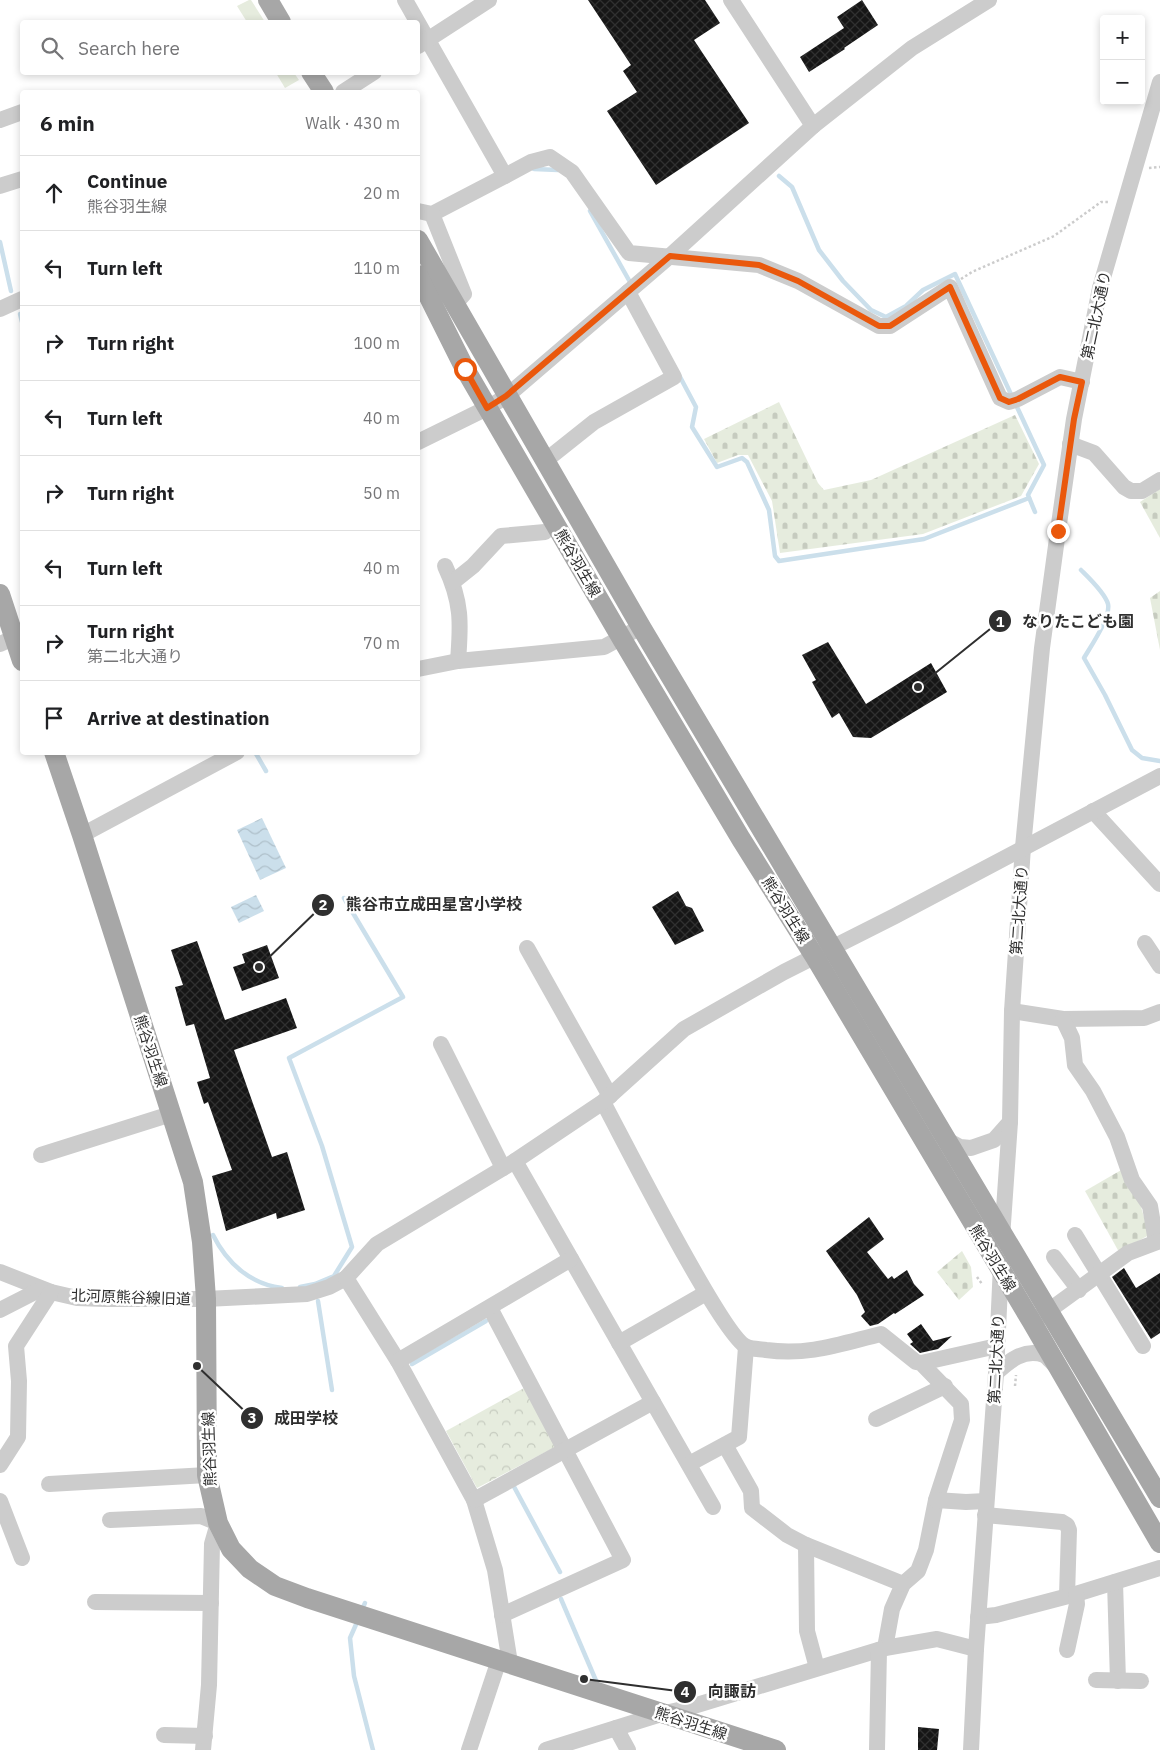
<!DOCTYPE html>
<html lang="en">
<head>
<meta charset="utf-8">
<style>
  body { margin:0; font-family:"IBM Plex Sans","Noto Sans JP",sans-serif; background:#f6f6f6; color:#202124 }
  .controls { position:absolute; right:15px; top:15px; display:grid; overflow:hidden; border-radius:5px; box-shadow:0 2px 8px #0003 }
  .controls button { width:45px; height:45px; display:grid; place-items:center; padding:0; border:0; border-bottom:1px solid #e0e0e0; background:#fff; color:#202124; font:25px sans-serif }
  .stop { position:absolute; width:15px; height:15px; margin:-11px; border:4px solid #ea580c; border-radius:50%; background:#fff }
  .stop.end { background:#ea580c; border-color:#fff; box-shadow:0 1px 5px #0008 }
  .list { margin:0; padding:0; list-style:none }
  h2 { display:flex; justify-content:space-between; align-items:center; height:65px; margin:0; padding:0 20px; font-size:21px }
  h2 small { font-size:16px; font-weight:400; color:#757577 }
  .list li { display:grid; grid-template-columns:32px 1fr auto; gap:15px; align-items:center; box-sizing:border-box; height:75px; padding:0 20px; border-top:1px solid #e0e0e0 }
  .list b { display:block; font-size:19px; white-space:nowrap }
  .list p { margin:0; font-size:16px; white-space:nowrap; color:#757577 }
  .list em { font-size:16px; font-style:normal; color:#757577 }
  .icon { flex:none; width:28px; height:28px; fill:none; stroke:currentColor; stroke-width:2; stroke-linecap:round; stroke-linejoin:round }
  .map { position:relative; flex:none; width:1160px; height:1750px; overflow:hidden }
  .search { position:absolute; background:#fff; box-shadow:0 2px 8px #0003; left:20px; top:20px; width:400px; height:55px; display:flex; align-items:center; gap:12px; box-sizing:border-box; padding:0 18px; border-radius:5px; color:#757577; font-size:19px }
  .panel { position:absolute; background:#fff; box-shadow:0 2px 8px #0003; left:20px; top:90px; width:400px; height:665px; border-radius:5px }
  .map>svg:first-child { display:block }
</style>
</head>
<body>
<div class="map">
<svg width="1160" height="1750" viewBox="0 0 1160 1750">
  <defs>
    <pattern id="cemetery-stones" width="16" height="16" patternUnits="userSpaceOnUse" patternTransform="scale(1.25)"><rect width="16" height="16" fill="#e6ecde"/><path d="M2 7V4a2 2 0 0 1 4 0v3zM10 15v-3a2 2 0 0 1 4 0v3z" fill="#c6cbbf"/></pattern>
    <pattern id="park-crowns" width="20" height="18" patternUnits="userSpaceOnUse" patternTransform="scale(1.25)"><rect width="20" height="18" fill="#e6ecde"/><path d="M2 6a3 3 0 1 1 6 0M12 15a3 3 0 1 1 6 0" fill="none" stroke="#c6cbbf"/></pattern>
    <pattern id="water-waves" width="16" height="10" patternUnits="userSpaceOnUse" patternTransform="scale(1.25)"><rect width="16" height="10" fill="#cbdfeb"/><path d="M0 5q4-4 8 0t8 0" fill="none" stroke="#afc0ca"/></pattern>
    <pattern id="building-cross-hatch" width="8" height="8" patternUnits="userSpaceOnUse" patternTransform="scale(1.25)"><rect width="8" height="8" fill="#161616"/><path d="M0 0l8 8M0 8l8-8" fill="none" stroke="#303030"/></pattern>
  </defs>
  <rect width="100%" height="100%" fill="#fff"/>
  <g fill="#e6ecde">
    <path d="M249,0H251L265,22H247L237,6Z"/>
    <path d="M276,73H294L299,80L285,88Z"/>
  </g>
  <g fill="url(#cemetery-stones)">
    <path d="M779,402L818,483L824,490L871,480L1015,415L1039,464L1021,496L923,534L780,553L772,501L748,455H738L717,463L704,439Z"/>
    <path d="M1160,489V538L1140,502Z"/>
    <path d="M1160,591V650L1150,598Z"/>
    <path d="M1123,1169L1138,1196L1149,1235L1119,1252L1085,1191Z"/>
    <path d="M962,1251L971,1267L973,1287L959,1300L937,1272Z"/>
  </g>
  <path fill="url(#park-crowns)" d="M524,1388L557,1446L477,1488L446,1431Z"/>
  <g fill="url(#water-waves)">
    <path d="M262,818L286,868L260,880L237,830Z"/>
    <path d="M256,895L264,911L239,923L231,907Z"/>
  </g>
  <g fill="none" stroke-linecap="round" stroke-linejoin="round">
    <g stroke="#cbdfeb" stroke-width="4.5">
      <path d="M534,169L558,170"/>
      <path d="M779,176L792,187L819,250L843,281L871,310L886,317L906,306L923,290L955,274L1044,465L1028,495L1035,512"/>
      <path d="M590,211L630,282"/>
      <path d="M0,242L11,291"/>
      <path d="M20,314L22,322"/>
      <path d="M679,375L696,407L692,427L717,467L742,458L747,462L769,510L775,556L779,561L924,539L1029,498"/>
      <path d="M1081,570C1089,578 1105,593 1108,604C1111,617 1091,646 1084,658L1105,695L1132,750L1142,758L1160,761"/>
      <path d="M255,752L266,771"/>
      <path d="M213,1235C227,1263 250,1284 282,1288"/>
      <path d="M300,1287L315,1284L334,1276L352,1247L322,1146L289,1058L403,997L344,898"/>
      <path d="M318,1301L332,1390"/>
      <path d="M412,1364L486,1321"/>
      <path d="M512,1483L560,1572"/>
      <path d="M561,1599L597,1683"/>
      <path d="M361,1611L365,1603"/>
      <path d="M358,1620L350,1638L354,1676L373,1750"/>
    </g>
  </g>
  <g fill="url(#building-cross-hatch)">
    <path d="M588,0H705L720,23L694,40L749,123L656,185L607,111L637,92L623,71L631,65Z"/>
    <path d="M862,0L878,25L844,48L845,49L809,72L800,57L844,28L837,17Z"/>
    <path d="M828,642L866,704L931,663L947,692L871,738L853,737L839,713L832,718L812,682L816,680L802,655Z"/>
    <path d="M678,891L686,906L692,908L704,931L675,945L652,907Z"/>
    <path d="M197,941L225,1020L286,998L297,1028L234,1050L272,1157L287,1152L305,1210L277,1219L276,1213L226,1231L212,1176L232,1170L208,1102L204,1104L197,1082L210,1078L194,1024L186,1026L175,987L183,985L171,950Z"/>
    <path d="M267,945L279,978L242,991L233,967L245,963L242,954Z"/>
    <path d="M869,1217L884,1239L867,1252L888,1279L892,1276L894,1279L907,1270L914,1284L924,1295L895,1314L894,1313L878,1324L870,1326L861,1316L865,1312L857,1295L826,1251Z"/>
    <path d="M1124,1268L1136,1288L1160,1273V1333L1151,1339L1112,1277Z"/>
    <path d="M921,1324L933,1341L952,1336L938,1349L920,1353L910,1344L913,1342L907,1334Z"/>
    <path d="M918,1727L939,1729L937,1750H918Z"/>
  </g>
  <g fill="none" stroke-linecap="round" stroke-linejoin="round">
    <g stroke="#ccc" stroke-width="2.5" stroke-dasharray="2.5 2.5" stroke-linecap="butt">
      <path d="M1149,168L1160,167"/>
      <path d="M961,279L972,272L1054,236L1101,202H1110"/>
      <path d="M977,1277L982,1284"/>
      <path d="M1015,1386L1016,1375"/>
    </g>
    <g stroke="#ccc" stroke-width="16">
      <path d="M405,0L505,176L531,162L550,157L572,172L629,253L759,265L798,281L879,326H890L950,287L1000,398L1009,402L1018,399L1060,377L1082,382"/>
      <path d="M731,0L813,126"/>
      <path d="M418,46L489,0"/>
      <path d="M343,92L374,72"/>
      <path d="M0,120L22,112"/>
      <path d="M0,186L22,179"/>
      <path d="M418,211L432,214L505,176"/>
      <path d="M432,214L464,294L455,304"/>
      <path d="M0,309L22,299"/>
      <path d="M418,442L487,408L507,396L670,256L813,126L912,48L989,0"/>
      <path d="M1070,444L1094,453L1124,487L1131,491H1142L1160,480"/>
      <path d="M545,461L594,422L674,377L628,292"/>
      <path d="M445,566C462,602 461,623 458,661"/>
      <path d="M453,582L473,566L501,536L545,532"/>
      <path d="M0,644L22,634"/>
      <path d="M418,669L458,661L604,647L641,627"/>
      <path d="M1093,811L1160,884"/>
      <path d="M82,835L237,752"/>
      <path d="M1145,943L1160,966"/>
      <path d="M527,948L610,1096"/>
      <path d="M1012,1011L1063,1019L1144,1018L1160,1012"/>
      <path d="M1063,1019L1072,1038L1075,1065L1093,1091L1117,1137L1132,1180L1150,1206L1156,1242"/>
      <path d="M441,1044L503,1168"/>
      <path d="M603,1102C622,1137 723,1338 747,1347C752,1349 760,1349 766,1350C808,1356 840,1344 881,1334L916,1362L921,1363L961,1404L962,1420L936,1500L926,1550L918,1571L903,1584L892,1609L885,1648"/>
      <path d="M947,1140L960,1147L971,1148L994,1140L1010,1122"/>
      <path d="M41,1155L171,1114"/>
      <path d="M515,1161L713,1507"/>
      <path d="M1075,1235L1143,1346"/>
      <path d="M1002,1238L1010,1122L1012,1011L1023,847L1042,648L1058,531L1074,419L1100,288L1160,82"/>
      <path d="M1054,1257L1079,1290"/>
      <path d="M0,1272L51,1292L77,1298L105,1299H206L307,1294L329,1287L346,1278L377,1244L515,1161L603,1102L684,1029L784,972L895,916L1160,776"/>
      <path d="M346,1278L398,1361L474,1500L495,1570L510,1663"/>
      <path d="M490,1308L623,1560L502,1615"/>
      <path d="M0,1310L41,1289"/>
      <path d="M1040,1317L1128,1253L1160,1241"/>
      <path d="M619,1343L706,1293"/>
      <path d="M398,1361L571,1259"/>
      <path d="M921,1363L997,1346"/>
      <path d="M996,1373C1009,1361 1024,1348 1044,1355C1048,1357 1052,1363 1056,1366"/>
      <path d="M876,1419L945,1386"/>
      <path d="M725,1445L751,1491L752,1508L787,1535L806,1545L903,1584"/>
      <path d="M689,1464L739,1437L746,1347"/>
      <path d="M0,1465L18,1437L19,1381L16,1346L51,1292"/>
      <path d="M49,1484L207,1475"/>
      <path d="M474,1500L653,1402"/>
      <path d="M936,1500L966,1502L986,1501"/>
      <path d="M0,1501L22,1558"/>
      <path d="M985,1515L1062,1522L1067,1525L1069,1530L1067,1596"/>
      <path d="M110,1520L201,1516L218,1523L212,1544L209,1685L203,1750"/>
      <path d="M806,1545L807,1631L817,1668"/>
      <path d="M1115,1582L1118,1681"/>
      <path d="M95,1602L211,1603"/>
      <path d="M978,1617L996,1615L1076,1594L1160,1568"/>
      <path d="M1067,1650L1077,1604L1076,1594"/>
      <path d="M1096,1680L1141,1681"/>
      <path d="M616,1728L628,1750"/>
      <path d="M164,1735L205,1736"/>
      <path d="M469,1750L499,1660"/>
      <path d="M546,1750L661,1714L687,1708L885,1648L937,1639L976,1649"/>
      <path d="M877,1750L879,1650"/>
      <path d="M971,1750L976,1649L996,1373L1001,1265"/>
    </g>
    <g stroke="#a7a7a7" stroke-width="20">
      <path d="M268,0L281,22"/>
      <path d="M311,72L324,92"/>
      <path d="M418,240L641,627L1160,1498"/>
      <path d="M418,275L465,369L622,639L741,839L815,957L1032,1322L1160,1543"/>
      <path d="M0,594L22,661"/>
      <path d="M54,752L82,835L193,1182L202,1242L206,1299L207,1475L218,1523L231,1549L250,1569L275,1586L307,1598L776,1750"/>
    </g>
  </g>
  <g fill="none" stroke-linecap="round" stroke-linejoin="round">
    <path stroke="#ea580c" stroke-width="6" d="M465,369L487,408L506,396L670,256L759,265L798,281L879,326H890L950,287L1000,398L1009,402L1018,399L1060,377L1082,382L1074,419L1058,531"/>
  </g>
  <g text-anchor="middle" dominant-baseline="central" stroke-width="5" stroke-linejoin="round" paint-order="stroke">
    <g font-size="15" fill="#2f2f2f" stroke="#fff">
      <text transform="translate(1096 315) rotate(-78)">第二北大通り</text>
      <text transform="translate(578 563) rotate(60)">熊谷羽生線</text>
      <text transform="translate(786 910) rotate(58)">熊谷羽生線</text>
      <text transform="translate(1019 910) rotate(-86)">第二北大通り</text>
      <text transform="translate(151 1051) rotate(72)">熊谷羽生線</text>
      <text transform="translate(993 1258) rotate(59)">熊谷羽生線</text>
      <text transform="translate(131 1297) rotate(2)">北河原熊谷線旧道</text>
      <text transform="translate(996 1359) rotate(-87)">第二北大通り</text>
      <text transform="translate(209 1449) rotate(-92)">熊谷羽生線</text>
      <text transform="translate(691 1723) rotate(18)">熊谷羽生線</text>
    </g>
  </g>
  <path fill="none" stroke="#2f2f2f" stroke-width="2" d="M918 687L1000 621M259 967L323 905M197 1366L252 1418M584 1679L685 1692"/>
  <g fill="#2f2f2f" stroke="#fff" stroke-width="2">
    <circle cx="918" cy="687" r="5"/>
    <circle cx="259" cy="967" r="5"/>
    <circle cx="197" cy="1366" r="5"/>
    <circle cx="584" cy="1679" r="5"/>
    <circle cx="1000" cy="621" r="12"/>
    <circle cx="323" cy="905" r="12"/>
    <circle cx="252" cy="1418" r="12"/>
    <circle cx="685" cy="1692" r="12"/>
  </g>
  <g font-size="15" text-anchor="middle" font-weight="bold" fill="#fff">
    <text x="1000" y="627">1</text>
    <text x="323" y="910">2</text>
    <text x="252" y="1423">3</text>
    <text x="685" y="1697">4</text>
  </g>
  <g font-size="16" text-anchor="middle" font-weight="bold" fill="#2f2f2f" stroke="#fff" stroke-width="5" stroke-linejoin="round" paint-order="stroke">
    <text x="1078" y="627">なりたこども園</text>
    <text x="434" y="910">熊谷市立成田星宮小学校</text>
    <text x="306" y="1424">成田学校</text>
    <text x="732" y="1697">向諏訪</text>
  </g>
</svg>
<div class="controls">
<button>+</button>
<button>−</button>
</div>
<div class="stop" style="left:465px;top:369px"></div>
<div class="stop end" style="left:1058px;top:531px"></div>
<div class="search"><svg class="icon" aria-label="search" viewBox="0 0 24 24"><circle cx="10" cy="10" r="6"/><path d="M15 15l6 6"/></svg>Search here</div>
<section class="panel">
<h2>6 min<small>Walk · 430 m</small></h2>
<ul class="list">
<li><svg class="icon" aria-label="ahead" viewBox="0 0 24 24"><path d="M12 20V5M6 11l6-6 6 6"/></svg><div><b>Continue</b><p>熊谷羽生線</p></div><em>20 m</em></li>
<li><svg class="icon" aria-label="left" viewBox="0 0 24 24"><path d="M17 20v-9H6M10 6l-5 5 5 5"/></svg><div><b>Turn left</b></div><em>110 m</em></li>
<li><svg class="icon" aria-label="right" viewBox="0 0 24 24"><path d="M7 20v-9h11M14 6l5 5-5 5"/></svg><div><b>Turn right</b></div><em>100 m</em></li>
<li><svg class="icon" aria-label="left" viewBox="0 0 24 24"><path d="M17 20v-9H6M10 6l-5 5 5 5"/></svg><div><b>Turn left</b></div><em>40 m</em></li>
<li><svg class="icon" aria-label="right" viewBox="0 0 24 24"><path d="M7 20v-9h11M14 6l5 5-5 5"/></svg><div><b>Turn right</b></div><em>50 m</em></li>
<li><svg class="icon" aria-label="left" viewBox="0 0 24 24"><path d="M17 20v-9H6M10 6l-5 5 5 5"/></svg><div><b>Turn left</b></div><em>40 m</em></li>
<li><svg class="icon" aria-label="right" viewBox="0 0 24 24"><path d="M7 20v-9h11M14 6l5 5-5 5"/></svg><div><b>Turn right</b><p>第二北大通り</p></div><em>70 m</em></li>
<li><svg class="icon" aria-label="arrive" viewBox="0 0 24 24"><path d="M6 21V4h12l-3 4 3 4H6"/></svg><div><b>Arrive at destination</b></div></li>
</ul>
</section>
</div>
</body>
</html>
